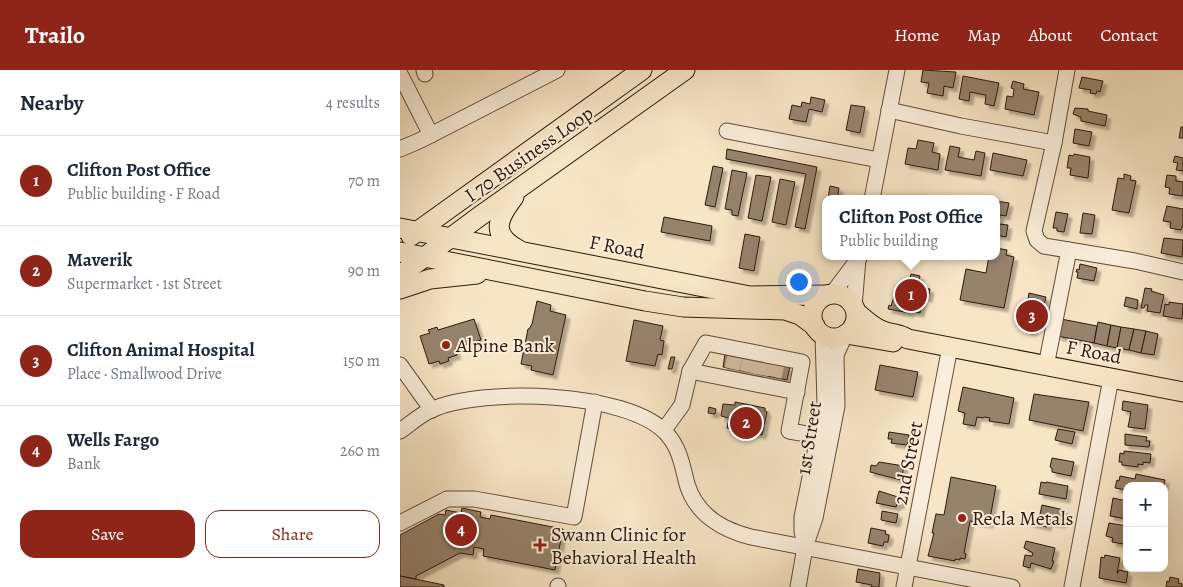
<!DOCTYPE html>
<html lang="en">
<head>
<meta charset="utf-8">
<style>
  body { margin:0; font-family:Alegreya,serif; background:#f2f2f3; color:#1f2937 }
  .controls { position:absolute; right:15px; bottom:15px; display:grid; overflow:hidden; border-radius:10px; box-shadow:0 5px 20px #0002 }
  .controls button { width:45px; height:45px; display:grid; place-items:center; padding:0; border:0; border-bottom:1px solid #e0e1e3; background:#fff; color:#1f2937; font:25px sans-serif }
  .you { position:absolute; left:398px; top:211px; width:18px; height:18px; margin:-12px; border:4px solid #fff; border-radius:50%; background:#1a73e8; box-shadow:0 0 0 8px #1a73e833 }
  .badge { display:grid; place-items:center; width:32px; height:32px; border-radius:50%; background:#8f2418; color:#fff; font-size:16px; font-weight:700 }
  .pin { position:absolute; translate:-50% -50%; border:2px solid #fff; box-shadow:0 1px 5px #0006 }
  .popup { position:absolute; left:422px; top:125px; width:178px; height:65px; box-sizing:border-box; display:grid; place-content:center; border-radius:10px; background:#fff; filter:drop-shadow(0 1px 4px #0005); font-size:16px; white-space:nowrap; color:#747a83 }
  .popup b { font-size:19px; color:#1f2937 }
  .popup::after { content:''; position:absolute; left:50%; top:100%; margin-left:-10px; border:10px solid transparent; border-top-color:#fff }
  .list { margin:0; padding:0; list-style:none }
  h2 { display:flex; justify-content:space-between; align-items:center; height:65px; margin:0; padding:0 20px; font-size:21px }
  h2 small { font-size:16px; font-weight:400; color:#747a83 }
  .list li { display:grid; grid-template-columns:32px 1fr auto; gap:15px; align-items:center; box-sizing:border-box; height:90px; padding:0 20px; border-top:1px solid #e0e1e3 }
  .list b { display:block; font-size:19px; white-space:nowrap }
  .list p { margin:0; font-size:16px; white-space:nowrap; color:#747a83 }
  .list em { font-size:16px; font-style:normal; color:#747a83 }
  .actions { display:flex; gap:10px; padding:15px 20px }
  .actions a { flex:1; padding:11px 0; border:1px solid #8f2418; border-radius:15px; text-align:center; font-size:18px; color:#8f2418 }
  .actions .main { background:#8f2418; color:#fff }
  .map { position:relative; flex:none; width:783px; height:517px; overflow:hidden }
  header { display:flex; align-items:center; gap:30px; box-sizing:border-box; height:70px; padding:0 25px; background:#8f2418; color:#fff }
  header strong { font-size:24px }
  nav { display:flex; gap:28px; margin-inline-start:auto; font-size:18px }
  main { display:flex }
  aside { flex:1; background:#fff }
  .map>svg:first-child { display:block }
</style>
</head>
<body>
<header>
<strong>Trailo</strong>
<nav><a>Home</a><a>Map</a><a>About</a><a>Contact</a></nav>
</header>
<main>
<aside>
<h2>Nearby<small>4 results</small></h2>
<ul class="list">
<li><span class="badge">1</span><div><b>Clifton Post Office</b><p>Public building · F Road</p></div><em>70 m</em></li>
<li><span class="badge">2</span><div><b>Maverik</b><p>Supermarket · 1st Street</p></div><em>90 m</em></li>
<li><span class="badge">3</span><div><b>Clifton Animal Hospital</b><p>Place · Smallwood Drive</p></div><em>150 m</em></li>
<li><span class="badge">4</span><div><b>Wells Fargo</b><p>Bank</p></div><em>260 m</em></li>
</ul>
<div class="actions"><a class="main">Save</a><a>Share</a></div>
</aside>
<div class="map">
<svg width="783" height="517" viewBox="0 0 783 517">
  <defs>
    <filter id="shadow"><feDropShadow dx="4" dy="4" stdDeviation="1" flood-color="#0004"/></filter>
  </defs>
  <rect width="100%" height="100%" fill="#f7e5c6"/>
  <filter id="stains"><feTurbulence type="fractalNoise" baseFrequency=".004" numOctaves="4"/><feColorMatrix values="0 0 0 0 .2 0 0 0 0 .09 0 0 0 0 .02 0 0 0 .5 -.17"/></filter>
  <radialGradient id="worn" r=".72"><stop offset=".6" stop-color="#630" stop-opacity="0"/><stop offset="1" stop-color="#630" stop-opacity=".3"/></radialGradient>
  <g fill="#97836c" stroke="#2e180a" filter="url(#shadow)">
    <path d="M523,0L556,2L553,18L544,16L543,26L527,23L529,13L521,12Z"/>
    <path d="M563,6L599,13L594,36L585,34L586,25L570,22L569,31L559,29Z"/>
    <path d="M682,7L703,11L700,22L697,21L696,24L690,23L691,20L679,18Z"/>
    <path d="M613,11L624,14L623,19L639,22L634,45L605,39L607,26L613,27L614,19L611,18Z"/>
    <path d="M411,27L425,30L422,42L409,39L406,52L389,49L392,35L401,37L402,32L410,34Z"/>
    <path d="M451,35L465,37L460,63L446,60Z"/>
    <path d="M675,38L688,39V41L707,45L705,56L681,51V47L673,44Z"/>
    <path d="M781,57H783V68H779Z"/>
    <path d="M675,59L692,62L689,76L673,73Z"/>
    <path d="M518,70L534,73L532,82L540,84L538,100L505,94L508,78L516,79Z"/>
    <path d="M550,76L560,78L558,87L574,90L576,81L585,83L581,106L545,100Z"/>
    <path d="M327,79L417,97L405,159L395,157L406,104L326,89Z"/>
    <path d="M593,83L627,90L623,106L590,100Z"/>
    <path d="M674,84L690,87L688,108L670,105L671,98H667L669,85L673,86Z"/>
    <path d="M775,86L783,88V101L776,100L778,93L773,92Z"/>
    <path d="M313,96L323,98L315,137L305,135Z"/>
    <path d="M332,100L347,103L338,146L332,145V140L325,139Z"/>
    <path d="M724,104L731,106L730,110L736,111L729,143L712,140L718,108L724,109Z"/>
    <path d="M356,105L371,107L362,151L348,148Z"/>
    <path d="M767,105L776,106V111L783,112V126L769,124L770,118L765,117Z"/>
    <path d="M380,109L395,112L386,155L372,152Z"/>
    <path d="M430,116L439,118L437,129H428Z"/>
    <path d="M596,131L609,133L606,146L600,145L599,154L608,155L606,167L596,165Z"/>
    <path d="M767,136L783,139V155L781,160L770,158L771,152L763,151Z"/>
    <path d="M656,142L668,144L664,162L657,161V158H653Z"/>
    <path d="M683,143L695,145L692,164L680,163Z"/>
    <path d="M264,147L312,156L310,171L261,162Z"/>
    <path d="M345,164L360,167L354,201L339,198Z"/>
    <path d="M764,168L783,170L782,187L761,183Z"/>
    <path d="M596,178L607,180L606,185L614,187L604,238L560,230L566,199L586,203L589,186H596Z"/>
    <path d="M680,194L697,198L694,211L677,208L678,202H676L677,199L679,200Z"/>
    <path d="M511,204L520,206L518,217L530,219L528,228L523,227L520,243L511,241L510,243L488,239L489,235L491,236L498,214L508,216Z"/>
    <path d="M745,218L752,219L751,221L764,225L760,243L747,241L748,235H745L744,238H741Z"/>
    <path d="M629,223L646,227L643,239H641L637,257L634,256L633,261L625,260L627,254H624Z"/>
    <path d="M726,227L738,230L737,239L724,236Z"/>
    <path d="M137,231L151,235L150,241L166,245L153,305L131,300L132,296L121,294L128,259H129L132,254Z"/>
    <path d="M769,232L783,234L782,249L763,246L765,234L769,235Z"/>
    <path d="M74,249L81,270L55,279L57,285L48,288L49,291L40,294L39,291L29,294L20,266L30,263L28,260L37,257L38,260Z"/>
    <path d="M661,249L697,256L694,273L657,266Z"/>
    <path d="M234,250L263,256L260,270L264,271L262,285L258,284L255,296L226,291Z"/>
    <path d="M698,252L711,255L707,276L694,273Z"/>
    <path d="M711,255L721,257L717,278L707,276Z"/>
    <path d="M721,257L734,259L729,280L717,278Z"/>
    <path d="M734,259L746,261L741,283L729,280Z"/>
    <path d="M746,261L758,264L754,285L741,283Z"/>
    <path d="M325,284L390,297L387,310L323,297Z"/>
    <path d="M271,287H275L272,299H268Z"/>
    <path d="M480,295L518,302L513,327L475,320Z"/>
    <path d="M563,317L614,328L609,354L589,351L590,348L584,347L583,348L577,347L575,356L563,354L565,343L558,341Z"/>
    <path d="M634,324L689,332L683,361L629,350Z"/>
    <path d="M723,331L748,335L745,359L728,357L731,342L722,340Z"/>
    <path d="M335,332L365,338V341L367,342L362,365L327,358L329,348L321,346L323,334L335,335Z"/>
    <path d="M309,337L316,339L315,344L308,343Z"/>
    <path d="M658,359L675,362L672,374L655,370Z"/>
    <path d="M489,362L509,365L507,375L491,373L492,369H488Z"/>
    <path d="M725,364L747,367L746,371H750L749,377L725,375Z"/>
    <path d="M724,381L751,384L750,393L743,392V395L738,394V397L722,395V392H719L720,383L724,384Z"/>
    <path d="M652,388L674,392L671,406L652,402V398L650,397Z"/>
    <path d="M479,392L504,396L501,410L470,402L471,395L476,396Z"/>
    <path d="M736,404L765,410L764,416H727V420L715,418L717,410L719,411L720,406L735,409Z"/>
    <path d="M551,407L596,416L589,454L570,451L564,483L566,484L565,489L560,488V490L555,489V491L528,486L534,463H532L536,444L544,445Z"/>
    <path d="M641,412L646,413V412L668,416L666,429L639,424Z"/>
    <path d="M479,421L498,427V429H501L500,435L497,434L496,437L476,433Z"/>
    <path d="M713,428L727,431V449L710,446Z"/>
    <path d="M642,435L664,440L663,449L662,448L661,454L648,451L647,457L627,452L628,447L639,449Z"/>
    <path d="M62,438L81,442L80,447L90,449L91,445L163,459L155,500L83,486L84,479L74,477L73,485L60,483L16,506V509L0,506V465L39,444L45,445L46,440L61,443Z"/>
    <path d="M482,441L498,444L496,453L481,450Z"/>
    <path d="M709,453L727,456V468L725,467L723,474L712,472L713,468L706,466Z"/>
    <path d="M471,458L486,461L485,464L489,465L488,472H484L483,476L468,473Z"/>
    <path d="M626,471L655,478L652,491H654L651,499L631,493L630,498L623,496L625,485L632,486L633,483L624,478Z"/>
    <path d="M705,485L720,488L717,503H718L719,500L728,502L726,513L699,508L701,487L704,488Z"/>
    <path d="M458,499L480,503L479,517H471L472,515L456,512Z"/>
    <path d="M0,506L44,515V517H0Z"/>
    <path d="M770,507L779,509L778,513L782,514V517H766L767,511L769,512Z"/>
  </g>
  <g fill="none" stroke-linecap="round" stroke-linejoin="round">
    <g stroke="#cfbca0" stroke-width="15" stroke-dasharray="15 8" stroke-linecap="butt">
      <path d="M332,299L335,286"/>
      <path d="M347,302L350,289"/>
      <path d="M361,305L363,292"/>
      <path d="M374,307L377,294"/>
    </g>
    <g stroke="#604b39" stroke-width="17">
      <g id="minor">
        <path d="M24,0L25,4"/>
        <path d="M667,0L654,73L634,161L637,170L644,176L735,191L783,202"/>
        <path d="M0,4L31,65"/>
        <path d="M489,40L561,56L654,73"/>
        <path d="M327,61L479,90"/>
        <path d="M0,79L21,70L157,0"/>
        <path d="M472,129L497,0"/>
        <path d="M432,224L459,188"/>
        <path d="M454,236L458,189"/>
        <path d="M0,295L32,340"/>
        <path d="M646,296L669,180"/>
        <path d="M290,301L397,322"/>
        <path d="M264,360L282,335L290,301L306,273L402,292L389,361L419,366"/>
        <path d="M0,361C10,354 20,345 31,340C80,317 227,321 266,363C280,378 282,395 287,414C296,444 322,460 351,467L612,517"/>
        <path d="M0,453L47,429H74L174,447L195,332"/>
        <path d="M405,476L402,461V447L425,334L423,264"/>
        <path d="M158,517V516"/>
        <path d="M398,517L405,477L415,448L437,336L436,285L445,265"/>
        <path d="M504,517L550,277"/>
        <path d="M672,517L711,308"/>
      </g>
    </g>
    <g stroke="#2e180a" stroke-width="21">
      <g id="major">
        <path d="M114,127C97,149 90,165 119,180"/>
        <path d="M0,158L350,226L427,225"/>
        <path d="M11,166L242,0"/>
        <path d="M0,182L245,231L283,237L385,240L400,245L415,256"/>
        <path d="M0,205L80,146L285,0"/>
        <path d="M0,219L30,209L77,204"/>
        <circle cx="434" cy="246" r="22"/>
        <path d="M456,242C465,249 474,259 486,262C496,265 498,263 508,269L783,322"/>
        <path d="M446,264L493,272"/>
      </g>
    </g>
    <use href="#minor" stroke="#faeeda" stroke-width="15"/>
    <use href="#major" stroke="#f7e5c6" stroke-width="19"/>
  </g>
  <g fill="#8f2418" stroke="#faeeda" stroke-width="2">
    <circle cx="46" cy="275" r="5"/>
    <circle cx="562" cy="448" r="5"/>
    <path d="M137.5 467.5h5v5h5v5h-5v5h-5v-5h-5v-5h5z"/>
  </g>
  <g text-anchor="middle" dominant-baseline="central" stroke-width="4" stroke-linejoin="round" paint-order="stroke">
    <g font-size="20" fill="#2e180a" stroke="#faeeda">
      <text transform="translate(129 84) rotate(-35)">I 70 Business Loop</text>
      <text transform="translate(217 177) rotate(11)">F Road</text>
      <text transform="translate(694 282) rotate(11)">F Road</text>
      <text transform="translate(409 368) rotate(-81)">1st Street</text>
      <text transform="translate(508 393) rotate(-79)">2nd Street</text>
    </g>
    <g font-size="20" fill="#2e180a" stroke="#faeeda" text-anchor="start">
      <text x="56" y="275">Alpine Bank</text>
      <text x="572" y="448">Recla Metals</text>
      <text x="151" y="464">Swann Clinic for<tspan x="151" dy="23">Behavioral Health</tspan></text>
    </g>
  </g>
  <rect width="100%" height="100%" filter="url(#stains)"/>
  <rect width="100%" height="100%" fill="url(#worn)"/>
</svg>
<div class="controls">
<button>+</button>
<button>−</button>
</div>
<div class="you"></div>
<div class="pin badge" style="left:511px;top:225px">1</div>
<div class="popup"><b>Clifton Post Office</b>Public building</div>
<div class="pin badge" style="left:346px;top:353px">2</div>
<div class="pin badge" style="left:632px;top:246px">3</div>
<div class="pin badge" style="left:61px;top:460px">4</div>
</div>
</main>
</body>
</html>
